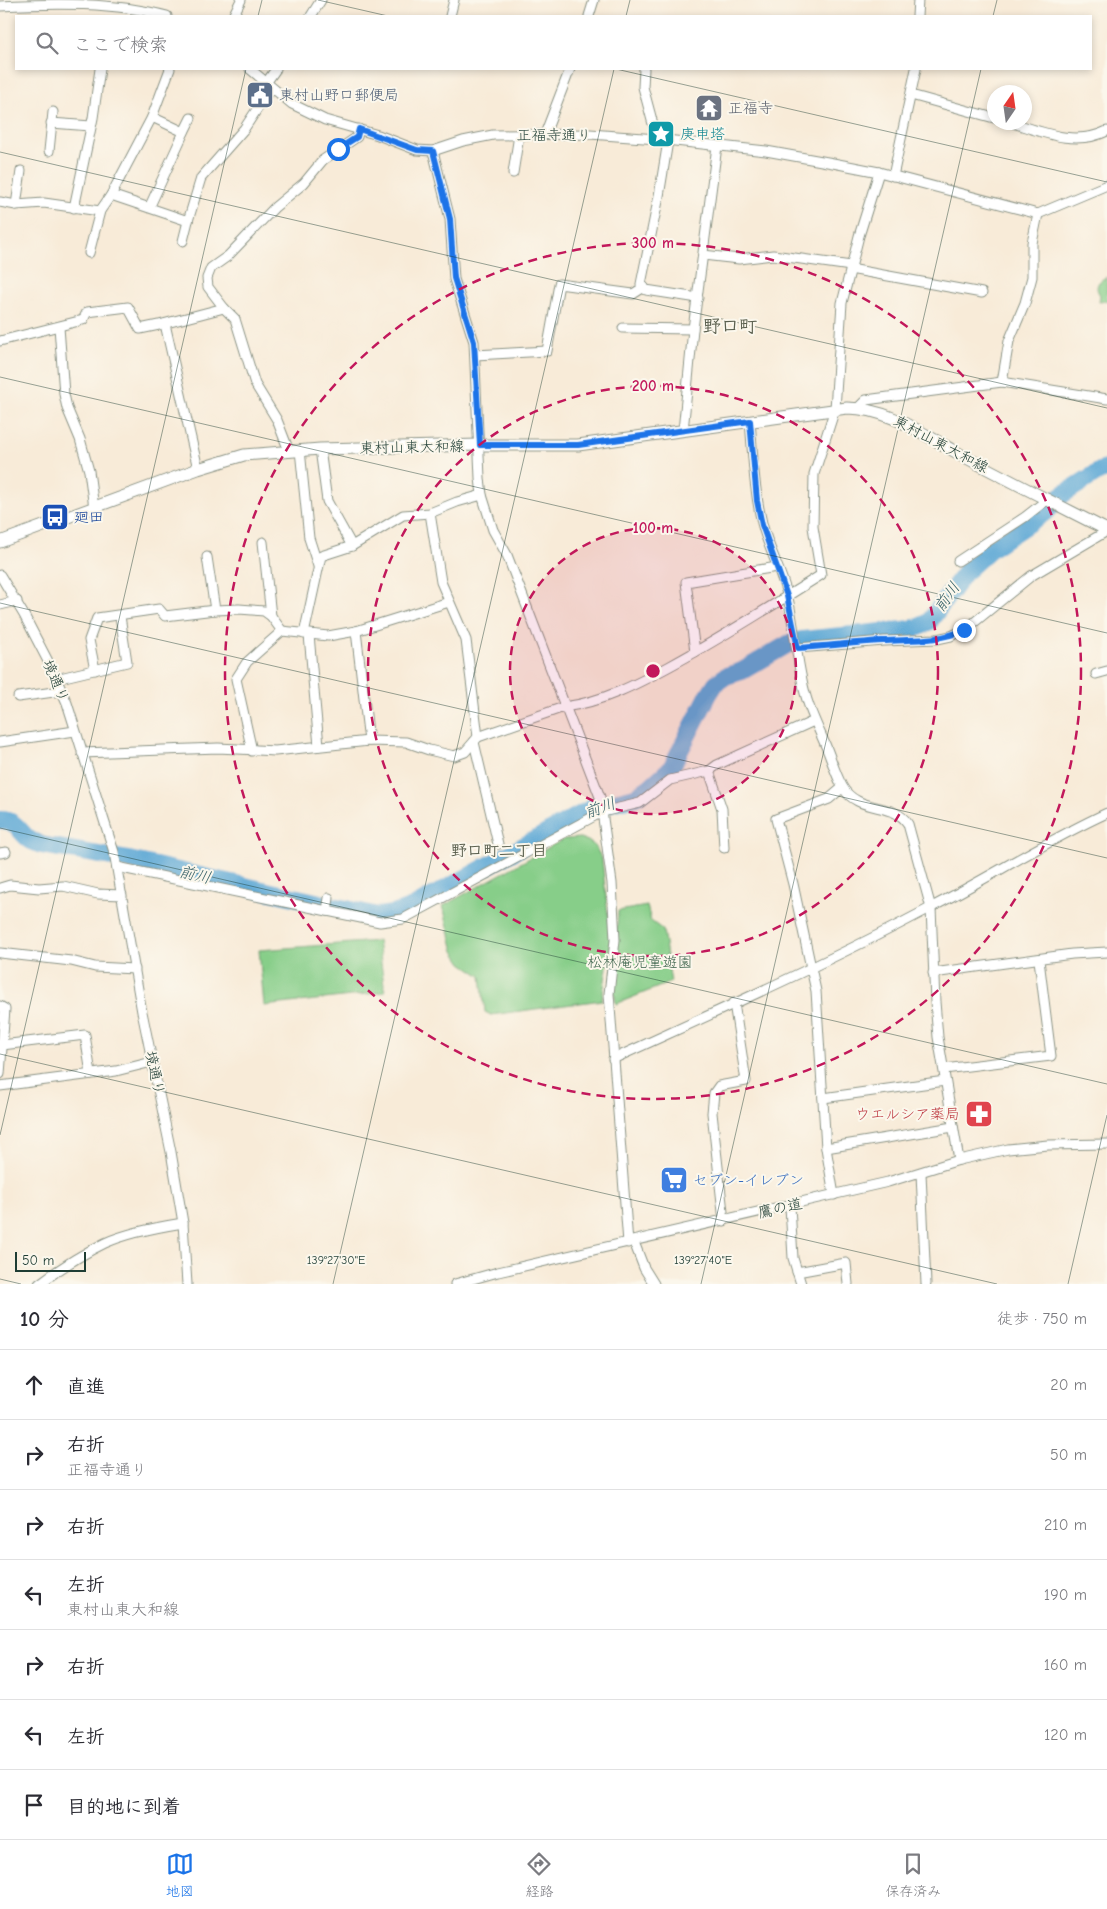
<!DOCTYPE html>
<html lang="ja">
<head>
<meta charset="utf-8">
<style>
  body { margin:0; font-family:"Comic Neue","Klee One",sans-serif; background:#f7f7f7; color:#2b2b33 }
  .compass { position:absolute; left:987px; top:85px; width:45px; height:45px; border-radius:50%; background:#fff; box-shadow:0 2px 8px #0003; rotate:13deg }
  .scale { position:absolute; left:15px; bottom:12px; width:71px; box-sizing:border-box; padding-left:5px; border:2px solid #1f3d34; border-top:0; font-size:14px; line-height:18px; white-space:nowrap; color:#1f3d34; -webkit-text-stroke:4px #fbf7ec; paint-order:stroke }
  .stop { position:absolute; width:15px; height:15px; margin:-11px; border:4px solid #1a73e8; border-radius:50%; background:#fff }
  .stop.end { background:#1a73e8; border-color:#fff; box-shadow:0 1px 5px #0008 }
  .list { margin:0; padding:0; list-style:none }
  h2 { display:flex; justify-content:space-between; align-items:center; height:65px; margin:0; padding:0 20px; font-size:21px }
  h2 small { font-size:16px; font-weight:400; color:#7c7c81 }
  .list li { display:grid; grid-template-columns:32px 1fr auto; gap:15px; align-items:center; box-sizing:border-box; height:70px; padding:0 20px; border-top:1px solid #e1e1e2 }
  .list b { display:block; font-size:19px; white-space:nowrap }
  .list p { margin:0; font-size:16px; white-space:nowrap; color:#7c7c81 }
  .list em { font-size:16px; font-style:normal; color:#7c7c81 }
  .icon { flex:none; width:28px; height:28px; fill:none; stroke:currentColor; stroke-width:2; stroke-linecap:round; stroke-linejoin:round }
  .map { position:relative; flex:none; width:1107px; height:1284px; overflow:hidden }
  .search { position:absolute; background:#fff; box-shadow:0 2px 8px #0003; left:15px; right:15px; top:15px; height:55px; display:flex; align-items:center; gap:12px; box-sizing:border-box; padding:0 18px; border-radius:0px; color:#7c7c81; font-size:19px }
  .sheet { height:555px; background:#fff }
  nav { display:flex; justify-content:space-around; align-items:center; box-sizing:border-box; height:70px; border-top:1px solid #e1e1e2; background:#fff; font-size:14px; color:#7c7c81 }
  nav a { display:grid; justify-items:center; gap:2px }
  nav .on { color:#1a73e8 }
  .map>svg:first-child { display:block }
</style>
</head>
<body>
<div class="map">
<svg width="1107" height="1284" viewBox="0 0 1107 1284">
  <rect width="100%" height="100%" fill="#fbf7ec"/>
  <filter id="ink" filterUnits="userSpaceOnUse"><feTurbulence type="fractalNoise" baseFrequency=".02" numOctaves="2"/><feDisplacementMap in="SourceGraphic" scale="10" xChannelSelector="R" yChannelSelector="G"/><feConvolveMatrix kernelMatrix="1 2 1 2 8 2 1 2 1" color-interpolation-filters="sRGB"/></filter>
  <filter id="wash" filterUnits="userSpaceOnUse"><feTurbulence type="fractalNoise" baseFrequency=".0096" numOctaves="4" result="noise"/><feDisplacementMap in="SourceGraphic" scale="20" xChannelSelector="R" yChannelSelector="G"/><feGaussianBlur stdDeviation="1.12" result="paint"/><feColorMatrix in="noise" values="0 0 0 0 0 0 0 0 0 0 0 0 0 0 0 0 0 1.4 0 .05"/><feComposite in="paint" operator="in"/></filter>
  <g filter="url(#wash)">
    <rect width="100%" height="100%" fill="#f8ebd8"/>
    <g fill="#87ce89" stroke="#53865e">
      <path d="M1107,277V301L1099,302L1100,295C1094,287 1098,280 1107,277Z"/>
      <path d="M580,838L588,841L595,846L602,859L611,942L602,1000L491,1015L485,1012L481,976L462,963L454,951L443,906L564,839Z"/>
      <path d="M647,906L651,921L663,930L671,982L616,1004L613,985L618,911Z"/>
      <path d="M378,941L385,992L264,1006L259,950Z"/>
    </g>
    <g fill="none" stroke-linecap="round" stroke-linejoin="round">
      <path stroke="#5da8d5" stroke-width="18" d="M0,820C16,819 19,832 30,840C33,842 38,843 41,845L129,860L378,916L394,914L413,907L594,807L635,797L650,787L671,768L709,694L716,683L726,676L742,671L790,643L802,640L903,630L919,627L929,622L966,571L990,549L1047,511L1062,495L1100,471L1107,469"/>
    </g>
  </g>
  <g filter="url(#ink)">
    <g fill="none" stroke-linecap="round" stroke-linejoin="round">
      <g stroke="#8c9486" stroke-width="11">
        <g id="minor">
          <path d="M0,6C53,3 115,2 167,16"/>
          <path d="M233,16L241,0"/>
          <path d="M311,16L321,0"/>
          <path d="M450,16L454,0"/>
          <path d="M589,16L594,0"/>
          <path d="M917,16L918,0"/>
          <path d="M250,69L292,104L325,120L378,135L417,150L433,151L463,141L493,135L590,134L657,139L766,151L833,163L879,172L1038,214L1107,185"/>
          <path d="M644,69L643,87L657,139"/>
          <path d="M266,83L276,69"/>
          <path d="M911,95L994,118"/>
          <path d="M152,117L170,69"/>
          <path d="M1010,122C1042,132 1075,147 1107,131"/>
          <path d="M51,123L91,126"/>
          <path d="M184,132L191,118"/>
          <path d="M545,134L570,69"/>
          <path d="M668,141L659,196L641,284L646,290L698,298"/>
          <path d="M49,151L53,112"/>
          <path d="M433,151L450,219L454,279L474,342L480,478L482,495L493,530L507,555L600,797L612,883L615,940L609,994L628,1243"/>
          <path d="M513,173L519,135"/>
          <path d="M893,176L916,69"/>
          <path d="M0,202L16,205L44,203L100,211"/>
          <path d="M16,205L21,171"/>
          <path d="M74,208L93,118L100,69"/>
          <path d="M149,208L184,132L152,117L111,195L188,221L183,241"/>
          <path d="M188,221L201,178L244,129L271,88"/>
          <path d="M89,253L100,211L111,195"/>
          <path d="M703,255L739,259L773,255L851,266"/>
          <path d="M850,269L982,293"/>
          <path d="M165,324L198,469"/>
          <path d="M59,327L64,394L67,408L80,439L89,471L94,508"/>
          <path d="M623,328L693,329"/>
          <path d="M0,341L83,320L87,312L128,307L140,329L159,325L224,308"/>
          <path d="M475,355L547,351L559,284L633,294L644,287"/>
          <path d="M1002,382L1009,341L1025,303L1032,277V243L1038,214"/>
          <path d="M858,408L866,400L1002,382L1107,399"/>
          <path d="M750,421C753,455 754,490 762,523C768,548 782,572 788,598C794,625 796,653 802,680C806,703 816,723 825,744C831,758 835,773 842,786C857,814 894,801 908,824L931,908L935,1002L938,1037L959,1160"/>
          <path d="M683,431L693,329L717,146"/>
          <path d="M320,449L327,501L352,546"/>
          <path d="M300,450L309,538L318,566"/>
          <path d="M289,451L277,420L255,384L235,319L224,308L208,287L207,278L211,268L228,256L275,207L304,183L323,160L357,137L359,129"/>
          <path d="M430,513L441,582L466,640L478,737"/>
          <path d="M263,542L271,616"/>
          <path d="M207,557L215,610"/>
          <path d="M958,561L1025,517L1048,499"/>
          <path d="M0,575L24,615L51,667L67,703L114,852L142,1012L171,1152L183,1223L187,1284"/>
          <path d="M0,605L17,601"/>
          <path d="M356,631L369,741"/>
          <path d="M304,634L321,556L352,546L403,515L430,513L457,502L482,495"/>
          <path d="M309,635L319,746"/>
          <path d="M798,648L884,641L937,639L951,636L966,629L1031,576L1107,531"/>
          <path d="M695,652L686,582L777,567"/>
          <path d="M95,670L89,640L97,618L159,609L165,616L215,610L239,609L264,611L271,616L282,631"/>
          <path d="M1096,674L1107,671"/>
          <path d="M56,679L127,662L120,616"/>
          <path d="M18,697L61,691"/>
          <path d="M0,742L75,731"/>
          <path d="M474,742L498,844"/>
          <path d="M252,751L236,679L247,662L282,631L328,636L356,631L449,602"/>
          <path d="M82,753L218,748L275,751L369,741L406,742L429,750L454,756L465,752L478,737L564,707C603,702 637,684 670,666C722,638 771,606 821,575L813,527L814,474L835,409L842,303L859,236L879,172"/>
          <path d="M709,771L722,809L724,848"/>
          <path d="M0,853L6,852"/>
          <path d="M117,867L380,922L403,919L602,812L640,803L670,780L709,771L717,765L814,721"/>
          <path d="M0,888L10,885L39,888L63,886L98,894L122,895"/>
          <path d="M327,911L329,898"/>
          <path d="M0,953L71,961L95,967L135,969"/>
          <path d="M933,973L1072,954L1107,952"/>
          <path d="M0,1006L5,1009L0,1074"/>
          <path d="M2,1045L85,1035L91,1074"/>
          <path d="M613,1059C720,1010 827,963 930,908C990,877 1046,841 1107,813"/>
          <path d="M944,1069L1051,1056L1039,960"/>
          <path d="M0,1086L116,1071L152,1062"/>
          <path d="M823,1098L945,1081"/>
          <path d="M826,1148L953,1127"/>
          <path d="M921,1173L926,1284"/>
          <path d="M834,1195L826,1148L816,991L793,884L776,819L829,799L842,788"/>
          <path d="M790,1206L793,1258L801,1284"/>
          <path d="M724,1221L712,1113L714,1093L719,1086L746,1081L734,1003"/>
          <path d="M634,1242L644,1268L654,1284"/>
          <path d="M797,1272L846,1263L848,1284"/>
          <path d="M39,1284C59,1269 82,1254 105,1243C127,1233 158,1227 183,1223"/>
          <path d="M455,1284L498,1272L888,1182L959,1160L1008,1149L1048,1145L1107,1144"/>
        </g>
      </g>
      <g stroke="#8c9486" stroke-width="13">
        <path id="major" d="M0,542L198,469L244,455L320,449L479,445H578L847,408C891,408 928,438 965,457C1012,482 1060,506 1107,530"/>
      </g>
      <use href="#minor" stroke="#fff" stroke-width="9"/>
      <use href="#major" stroke="#fff" stroke-width="11"/>
    </g>
  </g>
  <g fill="none" stroke-linecap="round" stroke-linejoin="round" filter="url(#ink)">
    <path stroke="#1a73e8" stroke-width="6" d="M338,149L357,137L359,129L417,150L433,151L450,219L454,278L474,342L480,445H578L750,421L757,501L762,525L787,596L798,648C826,646 854,643 882,641C910,639 938,642 964,630"/>
  </g>
  <path fill="none" stroke="#1f3d34" stroke-width="1" stroke-opacity="0.45" d="M318,0L388,16M258,16L262,0M626,16L630,0M993,16L997,0M616,69L1107,182M0,152L1107,408M0,377L1107,633M0,603L1107,858M0,828L1107,1084M0,1054L997,1284M0,1135L246,69M0,1279L21,1284M333,1284L614,69M701,1284L981,69M1068,1284L1107,1115"/>
  <circle cx="653" cy="671" r="143" fill="#c2185b" fill-opacity=".12"/>
  <g fill="none" stroke="#c2185b" stroke-width="2.5" stroke-dasharray="9 6">
    <circle cx="653" cy="671" r="143"/>
    <circle cx="653" cy="671" r="285"/>
    <circle cx="653" cy="671" r="428"/>
  </g>
  <defs>
    <g id="civic-square" transform="scale(1.4375)"><rect x="-9" y="-9" width="18" height="18" rx="4" fill="#5c6f8a" stroke="#fbf7ec"/><path d="M-.6-6.5H3V-4.5H.6V-3L4-1V1h2V6H-6V1h2V-1L-.6-3ZM-1.2 2.5V6h2.4V2.5Z" fill="#fff"/></g>
    <g id="temple-square" transform="scale(1.4375)"><rect x="-9" y="-9" width="18" height="18" rx="4" fill="#6b7280" stroke="#fbf7ec"/><path d="M0-6L5-2H3V0L6.5 2.5H4V6H1.5V3h-3V6H-4V2.5H-6.5L-3 0V-2H-5Z" fill="#fff"/></g>
    <g id="sight-square" transform="scale(1.4375)"><rect x="-9" y="-9" width="18" height="18" rx="4" fill="#0f9aa8" stroke="#fbf7ec"/><path d="M0-6L1.8-2.2L6-1.7L2.9 1.2L3.7 5.4L0 3.3L-3.7 5.4L-2.9 1.2L-6-1.7L-1.8-2.2Z" fill="#fff"/></g>
    <g id="bus-square" transform="scale(1.4375)"><rect x="-9" y="-9" width="18" height="18" rx="4" fill="#1a4fb4" stroke="#fbf7ec"/><path d="M-5-6H5V4H4V6H2V4H-2V6H-4V4H-5ZM-3.5-4V0h7V-4ZM-3.5 1.2v1.5H-2V1.2ZM2 1.2v1.5H3.5V1.2Z" fill="#fff"/></g>
    <g id="pharmacy-square" transform="scale(1.4375)"><rect x="-9" y="-9" width="18" height="18" rx="4" fill="#e0444e" stroke="#fbf7ec"/><path d="M-2-6h4v4h4v4h-4v4h-4v-4h-4v-4h4Z" fill="#fff"/></g>
    <g id="supermarket-square" transform="scale(1.4375)"><rect x="-9" y="-9" width="18" height="18" rx="4" fill="#3f7fe0" stroke="#fbf7ec"/><path d="M-6-5.5h2.5l.6 2H6L4.5 2H-2.5L-4.4-4H-6ZM-1.5 3.2a1.3 1.3 0 1 0 .1 0ZM3 3.2a1.3 1.3 0 1 0 .1 0Z" fill="#fff"/></g>
  </defs>
  <g fill-rule="evenodd">
    <use href="#civic-square" x="260" y="95"/>
    <use href="#temple-square" x="709" y="108"/>
    <use href="#sight-square" x="661" y="134"/>
    <use href="#bus-square" x="55" y="517"/>
    <use href="#pharmacy-square" x="979" y="1114"/>
    <use href="#supermarket-square" x="674" y="1180"/>
  </g>
  <g text-anchor="middle" dominant-baseline="central" stroke-width="4" stroke-linejoin="round" paint-order="stroke">
    <g font-size="15" fill="#4e5e75" stroke="#fbf7ec" text-anchor="start">
      <text x="279" y="95">東村山野口郵便局</text>
    </g>
    <g font-size="15" fill="#5b616d" stroke="#fbf7ec" text-anchor="start">
      <text x="728" y="108">正福寺</text>
    </g>
    <g font-size="15" fill="#0d838f" stroke="#fbf7ec" text-anchor="start">
      <text x="680" y="134">庚申塔</text>
    </g>
    <g font-size="15" fill="#1f3d34" stroke="#fbf7ec">
      <text x="554" y="135">正福寺通り</text>
      <text transform="translate(941 444) rotate(28)">東村山東大和線</text>
      <text transform="translate(412 447) rotate(-1)">東村山東大和線</text>
      <text transform="translate(56 681) rotate(67)">境通り</text>
      <text transform="translate(155 1073) rotate(78)">境通り</text>
      <text transform="translate(780 1208) rotate(-13)">鷹の道</text>
    </g>
    <g font-size="15" fill="#164399" stroke="#fbf7ec" text-anchor="start">
      <text x="74" y="517">廻田</text>
    </g>
    <g font-size="15" fill="#396149" stroke="#fbf7ec">
      <text x="640" y="962">松林庵児童遊園</text>
    </g>
    <g font-size="15" fill="#be3a42" stroke="#fbf7ec" text-anchor="end">
      <text x="960" y="1114">ウエルシア薬局</text>
    </g>
    <g font-size="15" fill="#366cbe" stroke="#fbf7ec" text-anchor="start">
      <text x="693" y="1180">セブン-イレブン</text>
    </g>
    <g font-size="16" font-style="italic" fill="#325d64" stroke="#fbf7ec">
      <text transform="translate(947 597) rotate(-54)">前川</text>
      <text transform="translate(600 808) rotate(-20)">前川</text>
      <text transform="translate(195 875) rotate(13)">前川</text>
    </g>
    <g font-size="16" font-weight="bold" fill="#5b604f" stroke="#fbf7ec">
      <text x="499" y="851">野口町二丁目</text>
    </g>
    <g font-size="18" font-weight="bold" fill="#5b604f" stroke="#fbf7ec">
      <text x="730" y="326">野口町</text>
    </g>
  </g>
  <g font-size="12" text-anchor="middle" fill="#1f3d34" stroke="#fbf7ec" stroke-width="4" stroke-linejoin="round" paint-order="stroke">
    <text x="336" y="1264">139°27'30"E</text>
    <text x="703" y="1264">139°27'40"E</text>
  </g>
  <circle cx="653" cy="671" r="8" fill="#c2185b" stroke="#fbf7ec" stroke-width="2.5"/>
  <g font-size="15" text-anchor="middle" font-weight="bold" fill="#c2185b" stroke="#fbf7ec" stroke-width="4" stroke-linejoin="round" paint-order="stroke">
    <text x="653" y="248">300 m</text>
    <text x="653" y="391">200 m</text>
    <text x="653" y="533">100 m</text>
  </g>
</svg>
<svg class="compass" viewBox="-18 -18 36 36"><path d="M0-13l5 13h-10z" fill="#e53935"/><path d="M0 13l5-13h-10z" fill="#7c7c81"/></svg>
<div class="scale">50 m</div>
<div class="stop" style="left:338px;top:149px"></div>
<div class="stop end" style="left:964px;top:630px"></div>
<div class="search"><svg class="icon" aria-label="search" viewBox="0 0 24 24"><circle cx="10" cy="10" r="6"/><path d="M15 15l6 6"/></svg>ここで検索</div>
</div>
<section class="sheet">
<h2>10 分<small>徒歩 · 750 m</small></h2>
<ul class="list">
<li><svg class="icon" aria-label="ahead" viewBox="0 0 24 24"><path d="M12 20V5M6 11l6-6 6 6"/></svg><div><b>直進</b></div><em>20 m</em></li>
<li><svg class="icon" aria-label="right" viewBox="0 0 24 24"><path d="M7 20v-9h11M14 6l5 5-5 5"/></svg><div><b>右折</b><p>正福寺通り</p></div><em>50 m</em></li>
<li><svg class="icon" aria-label="right" viewBox="0 0 24 24"><path d="M7 20v-9h11M14 6l5 5-5 5"/></svg><div><b>右折</b></div><em>210 m</em></li>
<li><svg class="icon" aria-label="left" viewBox="0 0 24 24"><path d="M17 20v-9H6M10 6l-5 5 5 5"/></svg><div><b>左折</b><p>東村山東大和線</p></div><em>190 m</em></li>
<li><svg class="icon" aria-label="right" viewBox="0 0 24 24"><path d="M7 20v-9h11M14 6l5 5-5 5"/></svg><div><b>右折</b></div><em>160 m</em></li>
<li><svg class="icon" aria-label="left" viewBox="0 0 24 24"><path d="M17 20v-9H6M10 6l-5 5 5 5"/></svg><div><b>左折</b></div><em>120 m</em></li>
<li><svg class="icon" aria-label="arrive" viewBox="0 0 24 24"><path d="M6 21V4h12l-3 4 3 4H6"/></svg><div><b>目的地に到着</b></div></li>
</ul>
</section>
<nav>
<a class="on"><svg class="icon" aria-label="map" viewBox="0 0 24 24"><path d="M3 6l6-2 6 2 6-2v14l-6 2-6-2-6 2zM9 4v14M15 6v14"/></svg>地図</a>
<a><svg class="icon" aria-label="directions" viewBox="0 0 24 24"><path d="M12 3l9 9-9 9-9-9zM9 14v-3h6M13 9l2 2-2 2"/></svg>経路</a>
<a><svg class="icon" aria-label="saved" viewBox="0 0 24 24"><path d="M7 4h10v16l-5-4-5 4z"/></svg>保存済み</a>
</nav>
</body>
</html>
